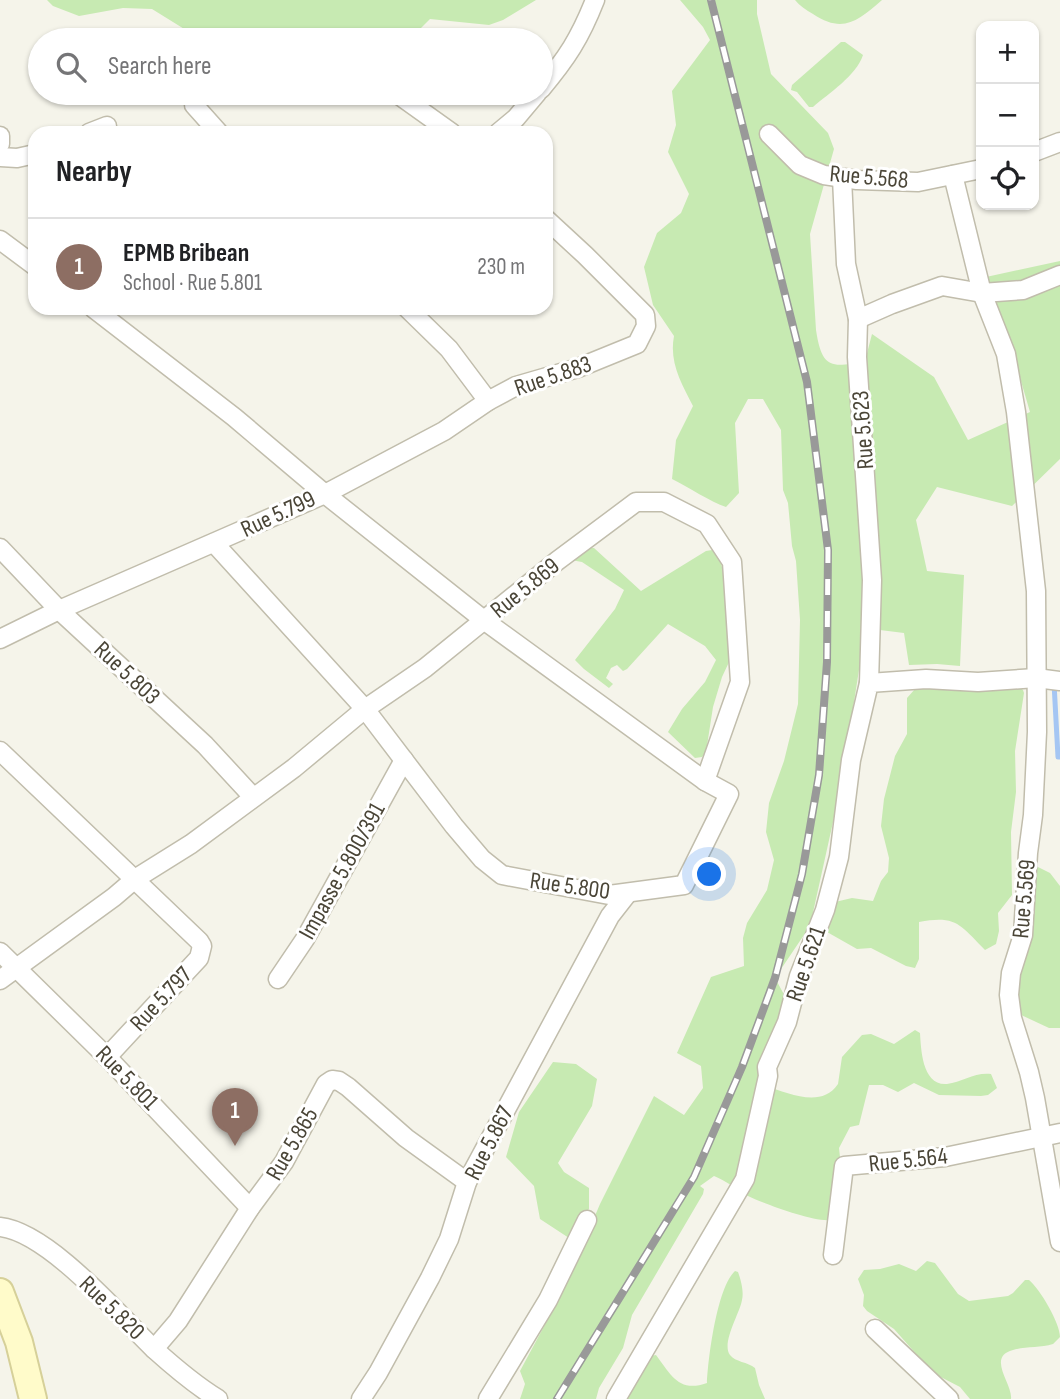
<!DOCTYPE html>
<html lang="en">
<head>
<meta charset="utf-8">
<style>
  body { margin:0; font-family:"Sofia Sans Condensed",sans-serif; background:#f6f6f6; color:#202124 }
  .controls { position:absolute; right:21px; top:21px; display:grid; overflow:hidden; border-radius:14px; box-shadow:0 2px 5px #0004 }
  .controls button { width:63px; height:63px; display:grid; place-items:center; padding:0; border:0; border-bottom:2px solid #e0e0e0; background:#fff; color:#202124; font:35px sans-serif }
  .you { position:absolute; left:710px; top:875px; width:24px; height:24px; margin:-18px; border:5px solid #fff; border-radius:50%; background:#1a73e8; box-shadow:0 0 0 10px #1a73e833 }
  .badge { display:grid; place-items:center; width:46px; height:46px; border-radius:50%; background:#ff6117; color:#fff; font-size:23px; font-weight:700 }
  .pin { position:absolute; translate:-50% -58px; filter:drop-shadow(0 2px 4px #0008) }
  .pin::after { content:''; position:absolute; top:37px; width:24px; height:21px; background:inherit; clip-path:polygon(0 0,100% 0,50% 100%) }
  .list { margin:0; padding:0; list-style:none }
  h2 { display:flex; justify-content:space-between; align-items:center; height:91px; margin:0; padding:0 28px; font-size:30px }
  h2 small { font-size:23px; font-weight:400; color:#757577 }
  .list li { display:grid; grid-template-columns:46px 1fr auto; gap:21px; align-items:center; box-sizing:border-box; height:98px; padding:0 28px; border-top:2px solid #e0e0e0 }
  .list b { display:block; font-size:26px; white-space:nowrap }
  .list p { margin:0; font-size:23px; white-space:nowrap; color:#757577 }
  .list em { font-size:23px; font-style:normal; color:#757577 }
  .icon { flex:none; width:38px; height:38px; fill:none; stroke:currentColor; stroke-width:2; stroke-linecap:round; stroke-linejoin:round }
  .map { position:relative; flex:none; width:1060px; height:1399px; overflow:hidden }
  .search { position:absolute; background:#fff; box-shadow:0 2px 5px #0004; left:28px; top:28px; width:525px; height:77px; display:flex; align-items:center; gap:18px; box-sizing:border-box; padding:0 24px; border-radius:38px; color:#757577; font-size:26px }
  .panel { position:absolute; background:#fff; box-shadow:0 2px 5px #0004; left:28px; top:126px; width:525px; height:189px; border-radius:21px }
  .map>svg:first-child { display:block }
</style>
</head>
<body>
<div class="map">
<svg width="1060" height="1399" viewBox="0 0 1060 1399">
  <rect width="100%" height="100%" fill="#f5f4ea"/>
  <g fill="#c7eab2">
    <path d="M47,0H536L503,20L489,25L430,19L409,40H202L152,9L123,8L79,16L53,6Z"/>
    <path d="M680,0H757V14L771,74L828,133L834,149L810,234L816,330C822,369 831,368 865,361L872,334L934,377L968,440L1030,412L1009,340L986,277L1060,261V459L1012,506L937,487L916,520L927,571L964,575L960,666L937,664L909,665L904,633L880,630L865,631L841,786L810,926L775,978L787,1000L765,1086C789,1093 821,1109 838,1084L842,1057L862,1035L871,1034L894,1044L915,1030L920,1033C921,1049 922,1086 947,1084C962,1082 975,1072 991,1074L997,1088L988,1095L981,1096L939,1095L914,1083L898,1092L883,1085H869L859,1125L850,1127L839,1148L841,1167L830,1220C813,1222 765,1204 748,1196C737,1189 726,1181 714,1176L700,1186L704,1189L703,1194L632,1315L623,1348L599,1388L596,1399H520L525,1384L520,1371L563,1291L600,1204L654,1096L684,1115L703,1088L701,1066L677,1053L711,977L744,966L743,938L747,923L767,890L774,860L766,832L769,803L784,761L798,704L800,620L796,561L792,546L788,503L783,490L781,430L763,399H748L735,423L739,493L726,507C711,502 688,487 672,479L676,440L693,406C681,383 669,362 674,336L653,305L644,267L657,233L681,213L689,194L668,152L676,125L672,91L710,40L703,27Z"/>
    <path d="M795,0H882C858,21 843,34 813,14C806,10 800,6 795,0Z"/>
    <path d="M841,42H845L863,55C856,76 829,93 813,107H809L797,92L791,90L792,85Z"/>
    <path d="M590,548H594L641,591L706,551L712,550L721,562L726,589L730,660L722,677L713,707L706,752L702,757L695,758L668,732L682,709L705,682L716,660L705,646L668,624L627,669L623,671L617,665L611,668L606,678L613,684L609,688L584,669L575,660L615,609L624,590L582,562L571,560L575,554Z"/>
    <path d="M1014,683L1023,690L1024,693L1015,751L1016,792L1011,832L1012,895L998,913L999,931L996,944L985,950C960,925 957,915 919,922V959L915,968L906,966L871,948L857,949L827,932L835,902L852,898L873,901L881,881L888,872L889,858L881,826L884,799L895,756L907,734V698L915,689L926,686Z"/>
    <path d="M1038,867L1050,873L1060,886V1028H1049L1019,1014L1012,989L1034,872Z"/>
    <path d="M553,1062L576,1064L597,1079L592,1106L558,1163L564,1172L589,1188V1209L569,1238L540,1219L534,1186L506,1157L519,1112Z"/>
    <path d="M927,1261L935,1263L958,1294L969,1301L1008,1296L1013,1293L1025,1280H1029C1040,1289 1060,1323 1060,1337L1053,1344C1040,1348 1026,1346 1013,1350C986,1357 1013,1384 1011,1399H970L960,1387L933,1373L894,1329L867,1311L863,1306L864,1295L858,1279L864,1270L880,1269L899,1264L916,1271Z"/>
    <path d="M735,1271L738,1272C741,1280 744,1292 742,1300C740,1313 721,1343 730,1355C735,1362 748,1362 755,1368L759,1385L765,1399H621L651,1356L656,1355C671,1375 679,1393 707,1383C708,1359 717,1287 735,1271Z"/>
  </g>
  <g fill="none" stroke-linecap="round" stroke-linejoin="round">
    <path stroke="#a5c6f3" stroke-width="5" d="M1054,683L1058,757H1060"/>
    <g stroke="#c1bdac" stroke-width="21">
      <g id="street">
        <path d="M541,89C567,58 580,38 595,0"/>
        <path d="M396,93L452,133"/>
        <path d="M194,105L219,133"/>
        <path d="M89,133L107,126"/>
        <path d="M498,133L516,118L537,93"/>
        <path d="M769,134L800,165L824,175L857,180L918,182L981,169"/>
        <path d="M0,136V144"/>
        <path d="M1034,152L1060,142"/>
        <path d="M0,157L17,158L35,154"/>
        <path d="M953,175L982,293L1006,354L1016,412L1036,591L1037,732L1033,815L1028,853L1023,935L1011,973L1009,995L1012,1018L1029,1072L1035,1098L1060,1242"/>
        <path d="M842,178L846,264L858,319L857,357L872,580L869,683"/>
        <path d="M0,240L35,266"/>
        <path d="M407,308L449,349L488,401"/>
        <path d="M858,319L892,304L942,286L982,293L1023,290L1060,275"/>
        <path d="M214,543L365,709L454,826L482,859L502,875L609,895L684,885L729,794L705,781L485,621L325,494L444,431L488,401L516,386L578,368L637,344L646,326L645,315L585,255L546,219"/>
        <path d="M0,548L59,610L205,745L253,797"/>
        <path d="M0,639L59,610L325,494L234,417L93,308"/>
        <path d="M0,751L199,941L202,946L199,958L107,1057"/>
        <path d="M0,952L107,1057L250,1208"/>
        <path d="M278,979L305,939L404,760"/>
        <path d="M0,980L114,897L135,879L191,844L294,768L365,709L425,668L557,561L636,502H664L707,524L732,562L740,682L705,781"/>
        <path d="M0,1227C48,1232 119,1315 154,1349C174,1367 195,1385 218,1399"/>
        <path d="M833,1255L844,1166L945,1157L1060,1133"/>
        <path d="M875,1329L949,1399"/>
        <path d="M154,1349L178,1321L250,1208L284,1162L326,1084L332,1080L339,1081L348,1087L406,1138L467,1182"/>
        <path d="M361,1399L378,1373L430,1278L449,1239L467,1182L610,916L628,893"/>
        <path d="M488,1399L548,1300L587,1220"/>
        <path d="M616,1399L745,1179L768,1076L767,1067L787,1022L799,976L825,910L839,857L851,760L869,683L926,679L978,682L1036,678L1060,681"/>
      </g>
    </g>
    <g stroke="#d6d099" stroke-width="30">
      <path id="secondary" d="M0,1292L19,1342L33,1399"/>
    </g>
    <use href="#street" stroke="#fff" stroke-width="18"/>
    <use href="#secondary" stroke="#fffbca" stroke-width="26"/>
    <g stroke="#999" stroke-width="8">
      <path id="rail" d="M557,1399L694,1177L742,1067L775,978L802,874L819,775L827,662L828,550L807,382L711,0"/>
    </g>
    <use href="#rail" stroke="#fff" stroke-width="5" stroke-dasharray="16" stroke-linecap="butt"/>
  </g>
  <g text-anchor="middle" dominant-baseline="central" stroke-width="6" stroke-linejoin="round" paint-order="stroke">
    <g font-size="24" fill="#4a4537" stroke="#fff">
      <text transform="translate(869 177) rotate(5)">Rue 5.568</text>
      <text transform="translate(553 376) rotate(-19)">Rue 5.883</text>
      <text transform="translate(863 430) rotate(-94)">Rue 5.623</text>
      <text transform="translate(278 514) rotate(-25)">Rue 5.799</text>
      <text transform="translate(525 588) rotate(-39)">Rue 5.869</text>
      <text transform="translate(127 673) rotate(43)">Rue 5.803</text>
      <text transform="translate(342 871) rotate(-61)">Impasse 5.800/391</text>
      <text transform="translate(570 886) rotate(8)">Rue 5.800</text>
      <text transform="translate(1024 899) rotate(-85)">Rue 5.569</text>
      <text transform="translate(806 964) rotate(-71)">Rue 5.621</text>
      <text transform="translate(161 999) rotate(-47)">Rue 5.797</text>
      <text transform="translate(127 1078) rotate(46)">Rue 5.801</text>
      <text transform="translate(489 1143) rotate(-63)">Rue 5.867</text>
      <text transform="translate(292 1144) rotate(-60)">Rue 5.865</text>
      <text transform="translate(908 1160) rotate(-6)">Rue 5.564</text>
      <text transform="translate(112 1308) rotate(44)">Rue 5.820</text>
    </g>
  </g>
</svg>
<div class="controls">
<button>+</button>
<button>−</button>
<button><svg class="icon" aria-label="locate" viewBox="0 0 24 24"><circle cx="12" cy="12" r="6"/><path d="M12 2v4M12 18v4M2 12h4M18 12h4"/></svg></button>
</div>
<div class="you"></div>
<div class="pin badge" style="left:235px;top:1146px;background:#8d6e63">1</div>
<div class="search"><svg class="icon" aria-label="search" viewBox="0 0 24 24"><circle cx="10" cy="10" r="6"/><path d="M15 15l6 6"/></svg>Search here</div>
<section class="panel">
<h2>Nearby<small></small></h2>
<ul class="list">
<li><span class="badge" style="background:#8d6e63">1</span><div><b>EPMB Bribean</b><p>School · Rue 5.801</p></div><em>230 m</em></li>
</ul>
</section>
</div>
</body>
</html>
